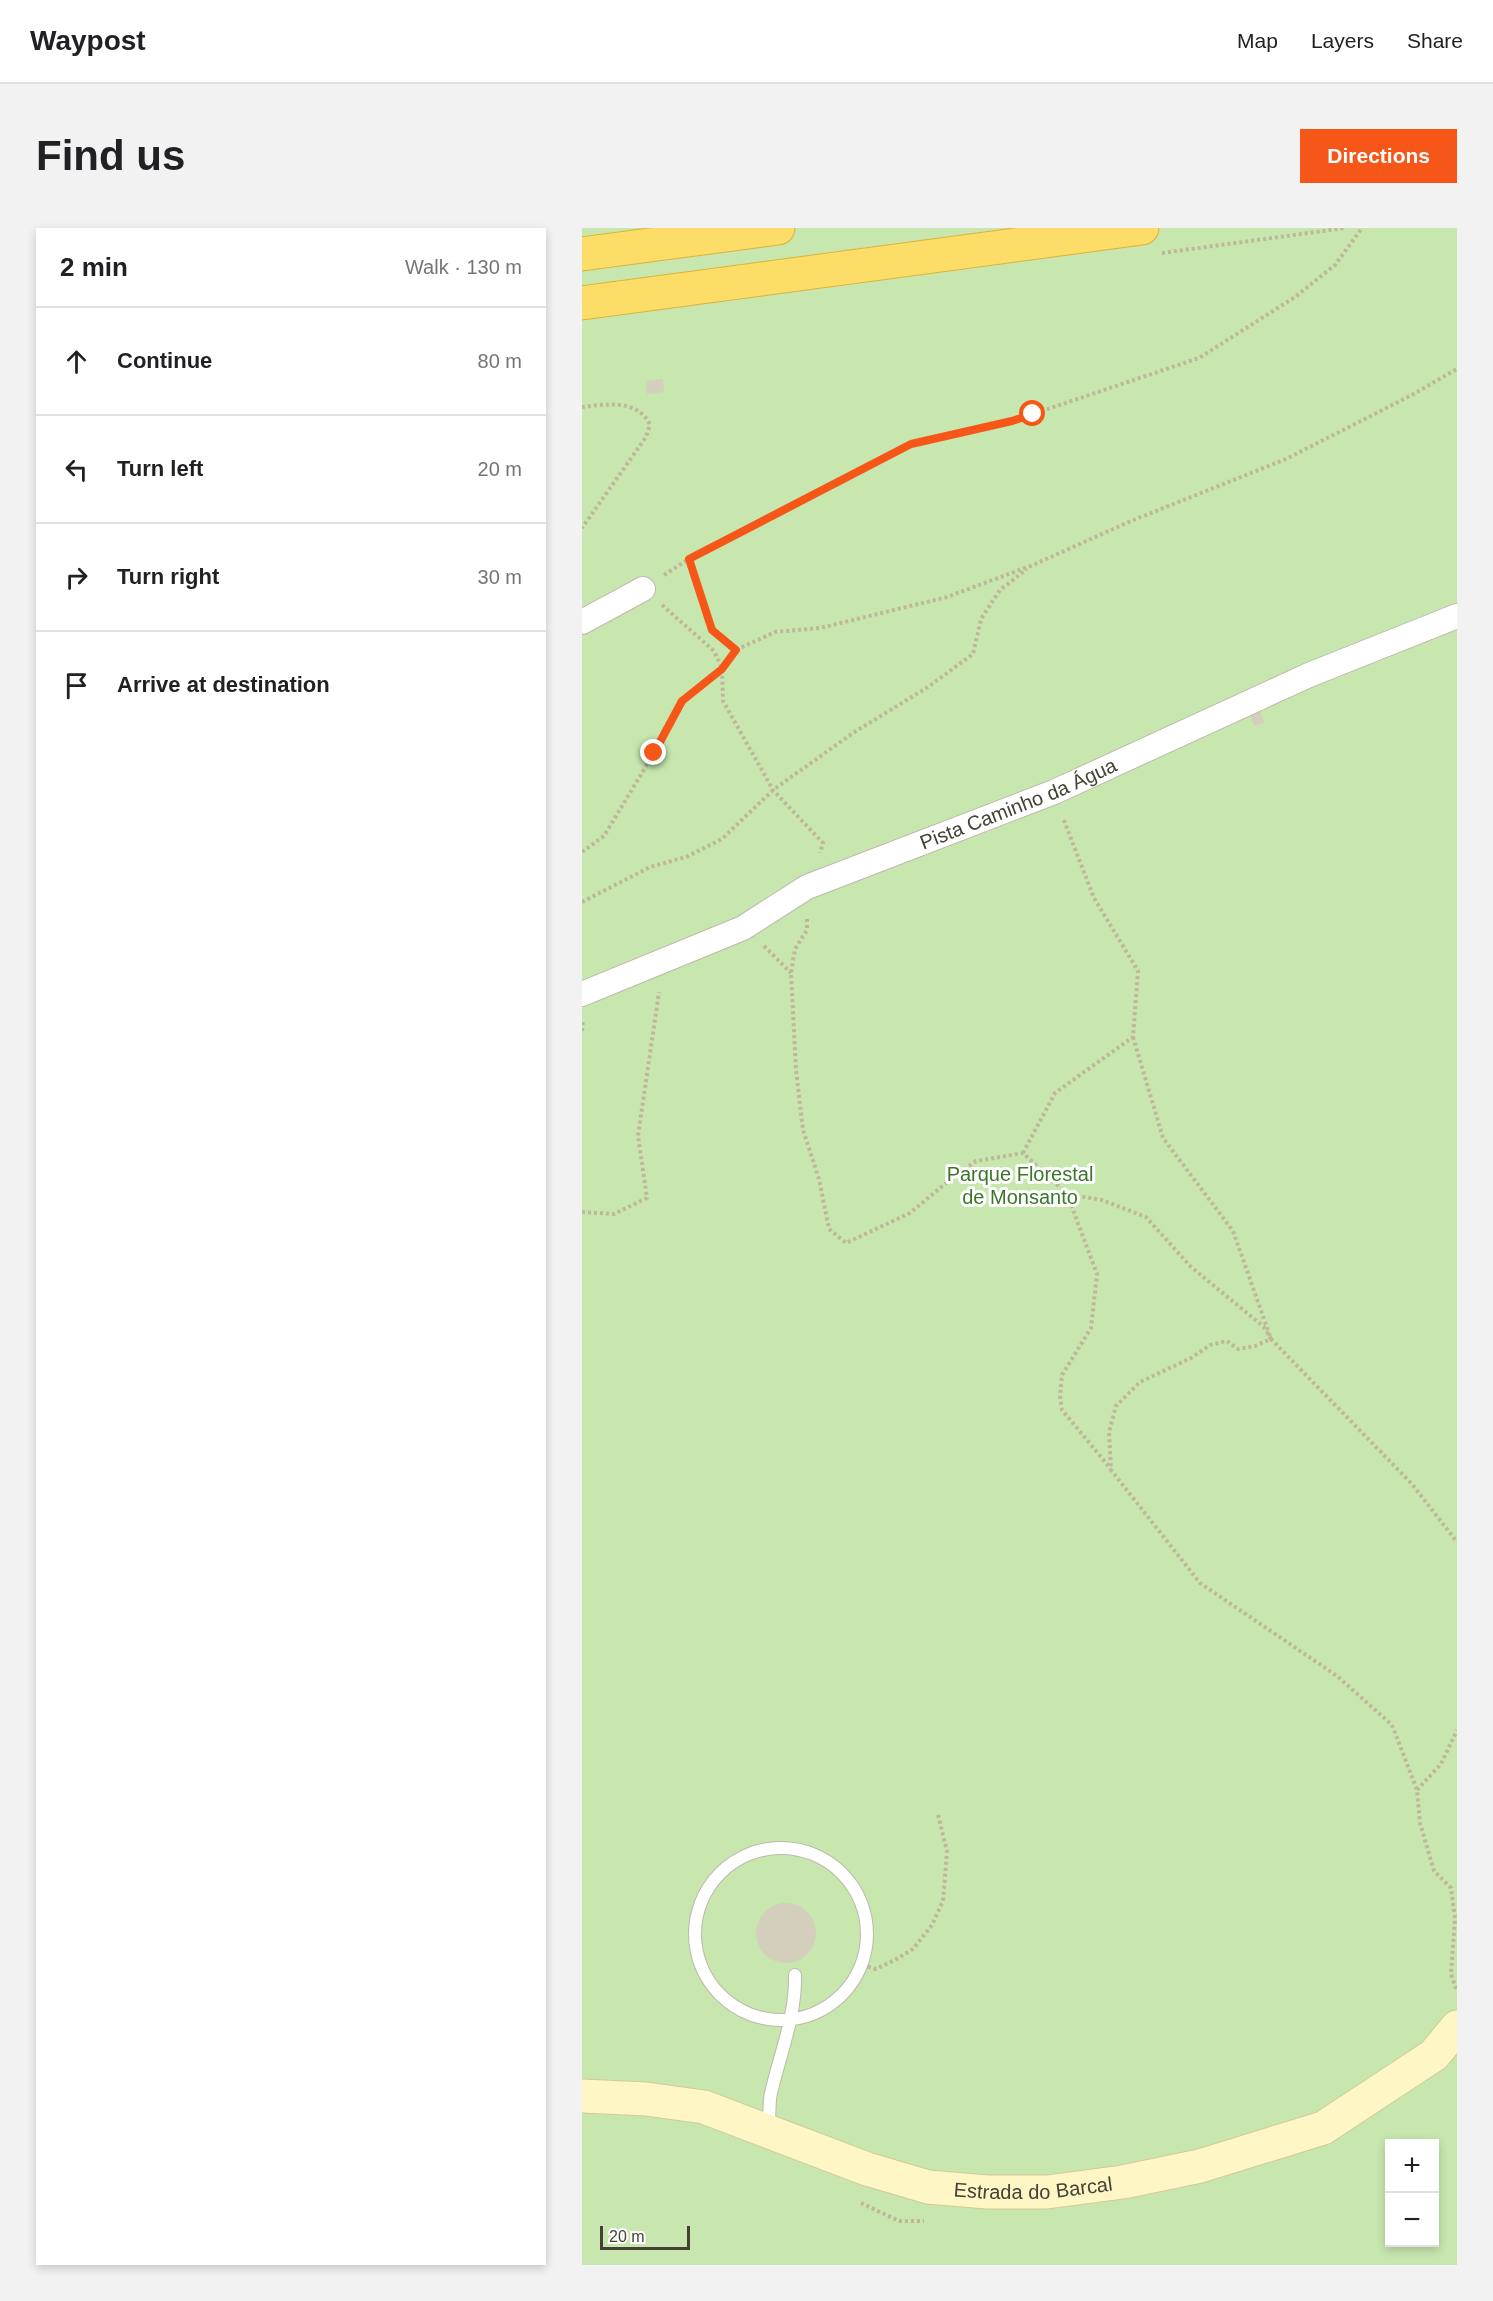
<!DOCTYPE html>
<html lang="en">
<head>
<meta charset="utf-8">
<style>
  body { margin:0; font-family:Helvetica,sans-serif; background:#f2f2f2; color:#202124 }
  .controls { position:absolute; right:18px; bottom:18px; display:grid; overflow:hidden; border-radius:0px; box-shadow:0 3px 9px #0003 }
  .controls button { width:54px; height:54px; display:grid; place-items:center; padding:0; border:0; border-bottom:2px solid #e0e0e0; background:#fff; color:#202124; font:30px sans-serif }
  .scale { position:absolute; left:18px; bottom:15px; width:90px; box-sizing:border-box; padding-left:6px; border:3px solid #454135; border-top:0; font-size:16px; line-height:21px; white-space:nowrap; color:#454135; -webkit-text-stroke:4px #fff; paint-order:stroke }
  .stop { position:absolute; width:18px; height:18px; margin:-14px; border:4px solid #f75619; border-radius:50%; background:#fff }
  .stop.end { background:#f75619; border-color:#fff; box-shadow:0 2px 6px #0008 }
  .list { margin:0; padding:0; list-style:none }
  h2 { display:flex; justify-content:space-between; align-items:center; height:78px; margin:0; padding:0 24px; font-size:26px }
  h2 small { font-size:20px; font-weight:400; color:#757577 }
  .list li { display:grid; grid-template-columns:39px 1fr auto; gap:18px; align-items:center; box-sizing:border-box; height:108px; padding:0 24px; border-top:2px solid #e0e0e0 }
  .list b { display:block; font-size:22px; white-space:nowrap }
  .list em { font-size:20px; font-style:normal; color:#757577 }
  .icon { flex:none; width:33px; height:33px; fill:none; stroke:currentColor; stroke-width:2; stroke-linecap:round; stroke-linejoin:round }
  .map { position:relative; flex:none; width:875px; height:2037px; overflow:hidden; border-radius:0px }
  header { display:flex; align-items:center; gap:36px; box-sizing:border-box; height:84px; padding:0 30px; background:#fff; border-bottom:2px solid #e0e0e0 }
  header strong { font-size:28px }
  nav { display:flex; gap:33px; margin-inline-start:auto; font-size:21px }
  .intro { display:flex; align-items:center; justify-content:space-between; box-sizing:border-box; height:144px; padding:0 36px }
  h1 { margin:0; font-size:42px }
  .button { padding:15px 27px; border-radius:0px; background:#f75619; color:#fff; font-size:21px; font-weight:700 }
  main { display:flex; gap:36px; padding:0 36px }
  aside { flex:1; background:#fff; border-radius:0px; box-shadow:0 3px 9px #0003 }
  .map>svg:first-child { display:block }
</style>
</head>
<body>
<header>
<strong>Waypost</strong>
<nav><a>Map</a><a>Layers</a><a>Share</a></nav>
</header>
<div class="intro"><h1>Find us</h1><a class="button">Directions</a></div>
<main>
<aside>
<h2>2 min<small>Walk · 130 m</small></h2>
<ul class="list">
<li><svg class="icon" aria-label="ahead" viewBox="0 0 24 24"><path d="M12 20V5M6 11l6-6 6 6"/></svg><div><b>Continue</b></div><em>80 m</em></li>
<li><svg class="icon" aria-label="left" viewBox="0 0 24 24"><path d="M17 20v-9H6M10 6l-5 5 5 5"/></svg><div><b>Turn left</b></div><em>20 m</em></li>
<li><svg class="icon" aria-label="right" viewBox="0 0 24 24"><path d="M7 20v-9h11M14 6l5 5-5 5"/></svg><div><b>Turn right</b></div><em>30 m</em></li>
<li><svg class="icon" aria-label="arrive" viewBox="0 0 24 24"><path d="M6 21V4h12l-3 4 3 4H6"/></svg><div><b>Arrive at destination</b></div></li>
</ul>
</aside>
<div class="map">
<svg width="875" height="2037" viewBox="0 0 875 2037">
  <rect width="100%" height="100%" fill="#f3f0e6"/>
  <path fill="#c7e7af" fill-rule="evenodd" d="M0,0H875V2037H0ZM808,1916H852V2014H808Z"/>
  <g fill="#d4cebc">
    <path d="M81,151L82,164L65,166L64,153Z"/>
    <path d="M678,483L682,495L672,498L668,487Z"/>
    <circle cx="204" cy="1705" r="30"/>
  </g>
  <g fill="none" stroke-linecap="round" stroke-linejoin="round">
    <g stroke="#beb9a9" stroke-width="14">
      <g id="lane">
        <circle cx="199" cy="1706" r="86"/>
        <path d="M183,1901C190,1888 186,1878 189,1865C198,1826 214,1788 213,1747"/>
      </g>
    </g>
    <g stroke="#beb9a9" stroke-width="26">
      <g id="street">
        <path d="M0,394L61,361"/>
        <path id="s1" d="M0,766L161,700L225,659L472,564L727,447L875,388"/>
      </g>
    </g>
    <g stroke="#d2ca97" stroke-width="35">
      <g id="secondary">
        <path id="s2" d="M0,1868L64,1871L122,1879L285,1941L346,1959L405,1964H465L541,1954L618,1938L741,1900L852,1827L875,1799"/>
      </g>
    </g>
    <g stroke="#dbb338" stroke-width="35">
      <g id="highway">
        <path d="M0,26L196,0"/>
        <path d="M0,75L560,0"/>
      </g>
    </g>
    <g stroke="#c0b79a" stroke-width="4" stroke-dasharray="3 3" stroke-linecap="butt">
      <path d="M580,25L763,0"/>
      <path d="M0,179C25,176 56,171 68,197L64,209L0,300"/>
      <path d="M107,331L130,402L154,422"/>
      <path d="M82,347L107,331L329,216L430,193L617,130L713,69L753,37L780,0"/>
      <path d="M80,377L132,423L140,440L141,473L191,562L241,615L238,625"/>
      <path d="M0,624L22,608L72,525L100,473L140,440L154,422L193,404L238,400L365,369L451,337L549,293L704,231L828,168L875,141"/>
      <path d="M0,674L68,639L104,629L140,611L191,562L271,505L346,459L391,426L399,391L418,362L445,341"/>
      <path d="M225,691V702L213,721L209,745L214,842L221,902L237,951L247,1001L264,1015L328,985L370,950L394,933L441,925L485,966L520,972L564,989L609,1039L682,1099L689,1111L673,1118L656,1121L645,1113L628,1117L609,1130L558,1154L534,1178L527,1204L529,1242L618,1355L755,1448L810,1497L835,1562L838,1595L852,1643L869,1660L873,1691L869,1746L875,1764"/>
      <path d="M182,718L209,745"/>
      <path d="M0,803L1,793"/>
      <path d="M551,809L581,910L651,1003L689,1111L830,1256L875,1314"/>
      <path d="M441,925L473,865L551,809L556,743L512,670L481,590"/>
      <path d="M485,966L515,1046L509,1100L480,1147L478,1168L480,1182L529,1241"/>
      <path d="M0,984L32,986L65,970L56,908L77,764"/>
      <path d="M835,1562L859,1536L875,1502"/>
      <path d="M280,1737L294,1741L313,1732L331,1721L350,1697L361,1673L365,1623L356,1587"/>
      <path d="M279,1975L317,1993H342"/>
    </g>
    <use href="#lane" stroke="#fff" stroke-width="12"/>
    <use href="#street" stroke="#fff" stroke-width="24"/>
    <use href="#secondary" stroke="#fef7c5" stroke-width="33"/>
    <use href="#highway" stroke="#fbdd68" stroke-width="33"/>
  </g>
  <g fill="none" stroke-linecap="round" stroke-linejoin="round">
    <path stroke="#f75619" stroke-width="8" d="M72,525L100,473L140,441L154,422L130,402L107,331L329,216L430,193L451,186"/>
  </g>
  <g text-anchor="middle" dominant-baseline="central" stroke-width="6" stroke-linejoin="round" paint-order="stroke">
    <g font-size="20" fill="#454135" stroke="#fff">
      <text stroke="none"><textPath href="#s1" startOffset="477">Pista Caminho da Água</textPath></text>
      <text stroke="none"><textPath href="#s2" startOffset="466">Estrada do Barcal</textPath></text>
    </g>
    <g font-size="20" fill="#3d762a" stroke="#fff">
      <text x="438" y="946">Parque Florestal<tspan x="438" dy="23">de Monsanto</tspan></text>
    </g>
  </g>
</svg>
<div class="controls">
<button>+</button>
<button>−</button>
</div>
<div class="scale">20 m</div>
<div class="stop" style="left:451px;top:186px"></div>
<div class="stop end" style="left:72px;top:525px"></div>
</div>
</main>
</body>
</html>
